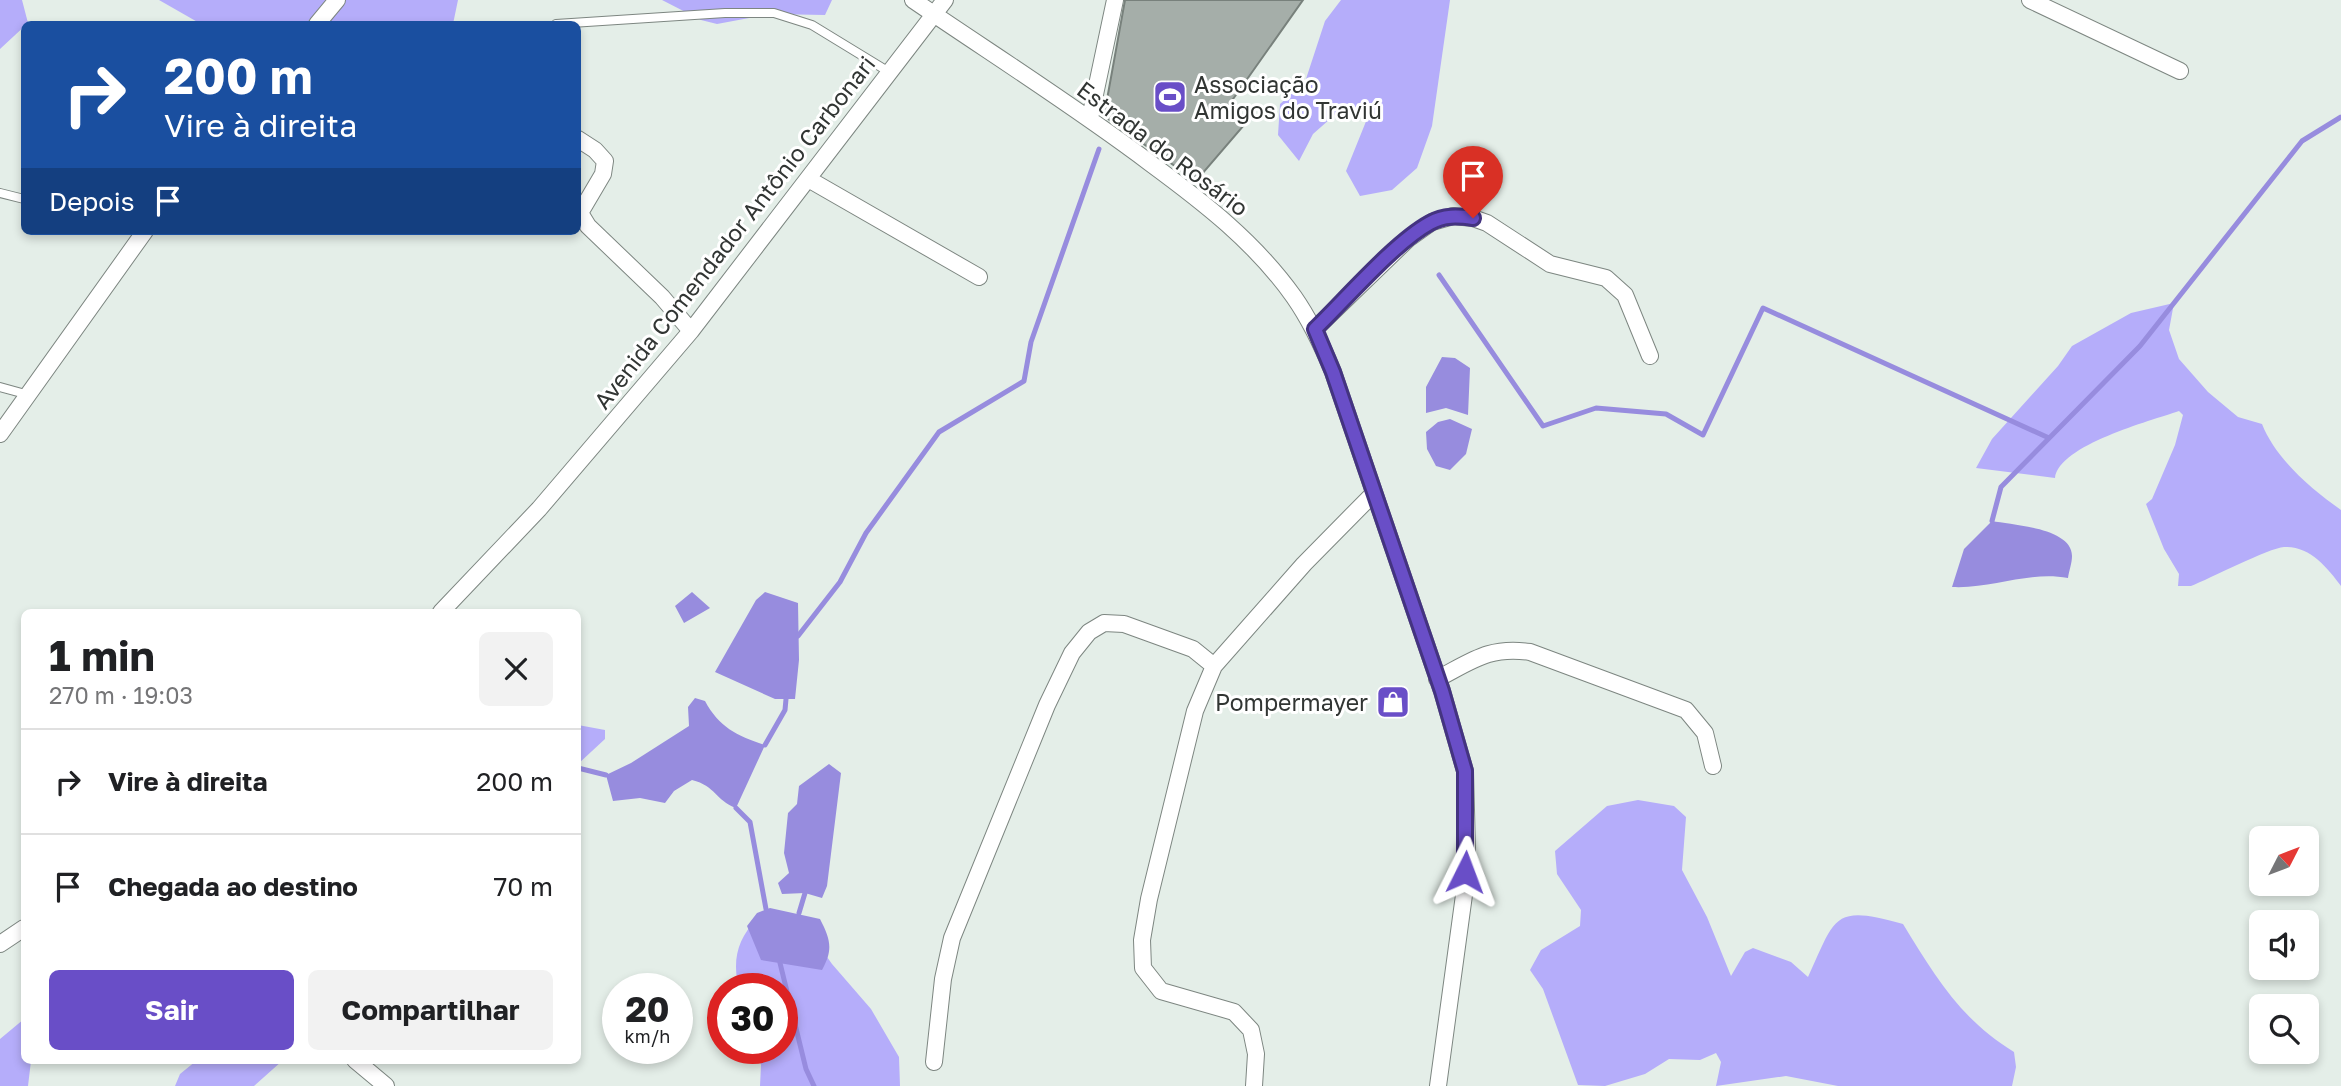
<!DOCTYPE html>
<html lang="pt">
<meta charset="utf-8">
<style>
body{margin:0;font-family:"Golos Text",sans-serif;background:#f2f2f2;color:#202124;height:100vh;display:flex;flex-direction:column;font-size:26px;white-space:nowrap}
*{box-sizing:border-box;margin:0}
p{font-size:23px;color:#757577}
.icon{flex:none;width:38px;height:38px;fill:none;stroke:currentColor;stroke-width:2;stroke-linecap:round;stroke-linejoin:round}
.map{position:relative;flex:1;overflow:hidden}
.side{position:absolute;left:21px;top:609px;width:560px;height:455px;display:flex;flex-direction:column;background:#fff;border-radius:10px;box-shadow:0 4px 10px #0003}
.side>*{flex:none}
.top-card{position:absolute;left:21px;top:21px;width:560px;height:214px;border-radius:10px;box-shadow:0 4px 10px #0003;background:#1a4fa0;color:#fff;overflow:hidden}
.needle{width:46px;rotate:48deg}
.buttons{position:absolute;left:2249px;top:826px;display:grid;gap:14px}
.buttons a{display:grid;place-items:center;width:70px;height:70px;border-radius:10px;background:#fff;box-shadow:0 4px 10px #0003;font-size:35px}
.speed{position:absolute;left:602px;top:973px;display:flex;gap:14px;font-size:35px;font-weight:700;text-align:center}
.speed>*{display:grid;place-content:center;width:91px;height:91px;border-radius:50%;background:#fff;box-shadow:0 4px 10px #0003;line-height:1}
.speed small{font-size:18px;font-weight:400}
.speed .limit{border:10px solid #d22;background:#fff;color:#111}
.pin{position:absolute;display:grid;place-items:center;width:60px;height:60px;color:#fff;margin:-72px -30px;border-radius:50% 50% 50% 0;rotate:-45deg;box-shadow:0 0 7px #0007}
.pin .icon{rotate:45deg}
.me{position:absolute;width:77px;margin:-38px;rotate:3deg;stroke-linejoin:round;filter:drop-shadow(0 0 5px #0008)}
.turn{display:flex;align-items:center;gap:24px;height:147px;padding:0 28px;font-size:32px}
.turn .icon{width:91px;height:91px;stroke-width:2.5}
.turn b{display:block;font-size:49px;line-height:60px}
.then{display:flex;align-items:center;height:66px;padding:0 28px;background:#0003;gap:14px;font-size:26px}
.round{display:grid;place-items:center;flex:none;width:74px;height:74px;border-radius:10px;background:#f2f2f2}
.summary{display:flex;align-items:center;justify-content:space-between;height:119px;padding:0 28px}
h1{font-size:42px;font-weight:700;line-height:52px}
.button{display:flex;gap:14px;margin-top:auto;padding:14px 28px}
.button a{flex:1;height:80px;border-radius:10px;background:#694ec7;color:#fff;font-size:28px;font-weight:700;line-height:80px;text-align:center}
.button a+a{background:#f2f2f2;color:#202124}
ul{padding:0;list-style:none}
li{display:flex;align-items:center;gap:21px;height:105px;padding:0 28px;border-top:2px solid #e0e0e0}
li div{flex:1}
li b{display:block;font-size:26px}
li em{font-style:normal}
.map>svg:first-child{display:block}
.green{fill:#b5adfa}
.water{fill:#978cde}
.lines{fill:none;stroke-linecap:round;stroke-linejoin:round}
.stream{stroke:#978cde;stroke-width:5}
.building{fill:#a5aea9;stroke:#78817c;stroke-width:2}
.service-casing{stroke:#7d8681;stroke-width:10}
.minor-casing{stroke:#7d8681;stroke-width:18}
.service{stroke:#fff;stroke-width:8}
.minor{stroke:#fff;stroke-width:16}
.route-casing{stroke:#443381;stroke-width:18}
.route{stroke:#694ec7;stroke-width:12}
.labels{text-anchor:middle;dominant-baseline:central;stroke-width:6;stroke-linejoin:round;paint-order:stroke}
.poi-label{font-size:23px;fill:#313533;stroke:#fff;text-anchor:start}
.street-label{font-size:23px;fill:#313533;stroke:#fff}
</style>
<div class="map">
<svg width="2341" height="1086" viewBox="0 0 2341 1086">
<rect width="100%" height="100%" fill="#e4eee8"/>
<path class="green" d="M0,0H22L28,23L0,49Z
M159,0H326L306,24H201Z
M337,0H458L453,24H330Z
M662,0H832L825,15L771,14L717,24L701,20Z
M1341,0H1450L1432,126L1417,168L1392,190L1360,196L1346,171L1369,114L1338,112L1313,134L1299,161L1278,135L1280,104L1305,82L1325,21Z
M2174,303L2169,330L2179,359L2208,392L2238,417L2262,424C2276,459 2310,488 2341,510V586C2328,568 2309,545 2284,547C2269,548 2209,579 2191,586H2178L2179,574L2164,549L2146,504L2152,499L2175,445L2183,415L2179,411C2150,421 2059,445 2055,478L1976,468L1992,439L2058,366L2072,346L2131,313Z
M578,725L605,730V739L578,764Z
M1638,800L1674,806L1686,817L1682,870L1707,917L1731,976L1745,952L1753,948L1791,962L1808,977C1836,917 1832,904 1903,924C1935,976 1960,1019 2014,1052L2016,1067L2012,1086H1838L1786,1076L1716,1086L1721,1062L1716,1053L1700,1060L1669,1059L1645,1074L1605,1086L1578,1085L1543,989L1530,970L1541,950L1580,926L1581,910L1557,874L1555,851L1607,806Z
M757,919L815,940L832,964L871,1009L899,1057L900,1086H760L761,1065L756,1048H782V989H739C732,961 737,939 757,919Z
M24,1019V1060L31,1061L28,1086H0V1039Z
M196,1061V1060L282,1061L254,1086H175L180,1074Z"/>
<path class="water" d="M1442,357L1455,358L1470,368L1468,415L1446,408L1426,413V387Z
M1450,419L1472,429L1466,454L1450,470L1436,466L1427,449L1426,432L1438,422Z
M1992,521C2013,525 2072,528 2072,556C2072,563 2069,571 2068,578C2027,571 1993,589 1952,587L1964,549Z
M692,592L710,608L684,623L675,606Z
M765,592L798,603L799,660L795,699H775L715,672L756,600Z
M695,698L705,701C719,727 737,736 765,745L736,808C715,800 716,786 692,780L674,791L665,803L640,798L613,801L606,775L631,763L689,726L688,707Z
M829,764L841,773L827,886L822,898L805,893L782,894L778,883L789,873L784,853L788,813L797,804L799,786Z
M770,908L820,919C831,940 833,950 822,970L761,960L747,926L757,913Z"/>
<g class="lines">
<path class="stream" d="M1439,275L1543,426L1596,408L1666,414L1703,435L1763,308L2049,438
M1992,521L2001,487L2140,346L2302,141L2341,117
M798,636L840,582L866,533L939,432L1024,381L1031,342L1099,149
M765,745L785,710L786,699
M578,768L606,775
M736,808L750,822L766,909
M799,913L805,893
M780,963L806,1069L814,1086"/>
</g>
<path class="building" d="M1125,0H1303L1226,109L1245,124L1196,181L1104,116Z"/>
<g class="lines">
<defs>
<path id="service" d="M556,24L725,13H774L812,25L889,72
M0,193L24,199
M0,387L29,395"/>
<path id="minor" d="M913,0C992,54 1073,105 1150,163C1203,202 1255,242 1294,297C1310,320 1322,345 1333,372L1442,691L1465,771L1467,849L1464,895L1438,1086
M2030,0L2180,71
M317,24L337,0
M1090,118L1115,0
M578,139L595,150L605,161L603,174L580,213L588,226L662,297L691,331
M810,180L979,277
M1315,329L1408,239L1432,222L1453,216L1473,218L1487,223L1550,264L1606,278L1625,295L1650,356
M0,434L145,231
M441,612L539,509L691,331L945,0
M1437,679C1472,661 1489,646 1530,652L1686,710L1705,733L1713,766
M0,944L24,928
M355,1060L386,1086
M934,1062L943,979L952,938L1047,705L1072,653L1089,632L1104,623L1124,624L1193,649L1214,666
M1254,1086L1256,1054L1251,1030L1234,1012L1161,991L1143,968L1142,940L1149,899L1195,711L1214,666L1304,564L1373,494"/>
</defs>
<use href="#service" class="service-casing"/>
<use href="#minor" class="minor-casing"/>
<use href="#service" class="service"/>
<use href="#minor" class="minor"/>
</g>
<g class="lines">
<defs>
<path id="route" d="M1465,872V771L1442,691L1333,372L1315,329C1345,300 1395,242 1430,223C1444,215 1458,216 1473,218"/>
</defs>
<use href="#route" class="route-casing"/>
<use href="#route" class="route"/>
</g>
<defs>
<symbol id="stadium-square" viewBox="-11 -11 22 22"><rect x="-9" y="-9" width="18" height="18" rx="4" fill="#694ec7" stroke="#fff"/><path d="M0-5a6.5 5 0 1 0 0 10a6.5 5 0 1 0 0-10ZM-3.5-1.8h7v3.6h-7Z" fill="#fff"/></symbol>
<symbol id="shop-square" viewBox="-11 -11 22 22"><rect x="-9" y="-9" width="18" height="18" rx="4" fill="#694ec7" stroke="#fff"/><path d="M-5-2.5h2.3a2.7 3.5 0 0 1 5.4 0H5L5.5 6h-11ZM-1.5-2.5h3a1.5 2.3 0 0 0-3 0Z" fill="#fff"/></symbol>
</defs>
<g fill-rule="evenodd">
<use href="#stadium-square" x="1151" y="78" width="38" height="38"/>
<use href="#shop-square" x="1374" y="683" width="38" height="38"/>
</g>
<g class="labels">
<g class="poi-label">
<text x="1194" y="84">Associação<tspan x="1194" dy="26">Amigos do Traviú</tspan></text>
<text x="1368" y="702" text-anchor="end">Pompermayer</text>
</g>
<g class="street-label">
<text transform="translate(1163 148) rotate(37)">Estrada do Rosário</text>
<text transform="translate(734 232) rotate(-52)">Avenida Comendador Antônio Carbonari</text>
</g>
</g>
</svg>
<div class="buttons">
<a><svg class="needle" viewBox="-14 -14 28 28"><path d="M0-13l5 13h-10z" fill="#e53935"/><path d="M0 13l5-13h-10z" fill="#757577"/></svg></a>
<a><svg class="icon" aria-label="sound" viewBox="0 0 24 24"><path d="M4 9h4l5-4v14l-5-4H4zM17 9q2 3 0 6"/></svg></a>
<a><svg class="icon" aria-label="search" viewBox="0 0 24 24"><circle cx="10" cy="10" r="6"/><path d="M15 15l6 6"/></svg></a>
</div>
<div class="speed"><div>20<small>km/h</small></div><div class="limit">30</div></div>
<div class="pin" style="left:1473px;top:218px;background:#d93025"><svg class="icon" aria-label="arrive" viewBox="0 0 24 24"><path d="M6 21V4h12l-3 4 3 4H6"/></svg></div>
<svg class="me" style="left:1465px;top:872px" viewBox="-20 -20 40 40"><path d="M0-17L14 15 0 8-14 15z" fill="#694ec7" stroke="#fff" stroke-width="4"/></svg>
<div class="top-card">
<div class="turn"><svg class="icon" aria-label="right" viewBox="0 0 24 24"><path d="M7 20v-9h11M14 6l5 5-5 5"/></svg><div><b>200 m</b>Vire à direita</div></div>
<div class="then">Depois<svg class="icon" aria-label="arrive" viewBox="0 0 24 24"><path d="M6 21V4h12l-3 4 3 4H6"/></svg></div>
</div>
<section class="side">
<div class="summary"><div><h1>1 min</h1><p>270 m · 19:03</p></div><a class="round"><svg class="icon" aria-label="close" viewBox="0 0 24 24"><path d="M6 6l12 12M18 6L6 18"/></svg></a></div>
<ul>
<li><svg class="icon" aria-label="right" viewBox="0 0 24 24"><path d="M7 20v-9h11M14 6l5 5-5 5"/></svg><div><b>Vire à direita</b></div><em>200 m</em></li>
<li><svg class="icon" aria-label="arrive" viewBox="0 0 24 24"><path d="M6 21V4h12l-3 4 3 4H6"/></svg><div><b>Chegada ao destino</b></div><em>70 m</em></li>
</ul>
<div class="button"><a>Sair</a><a>Compartilhar</a></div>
</section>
</div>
